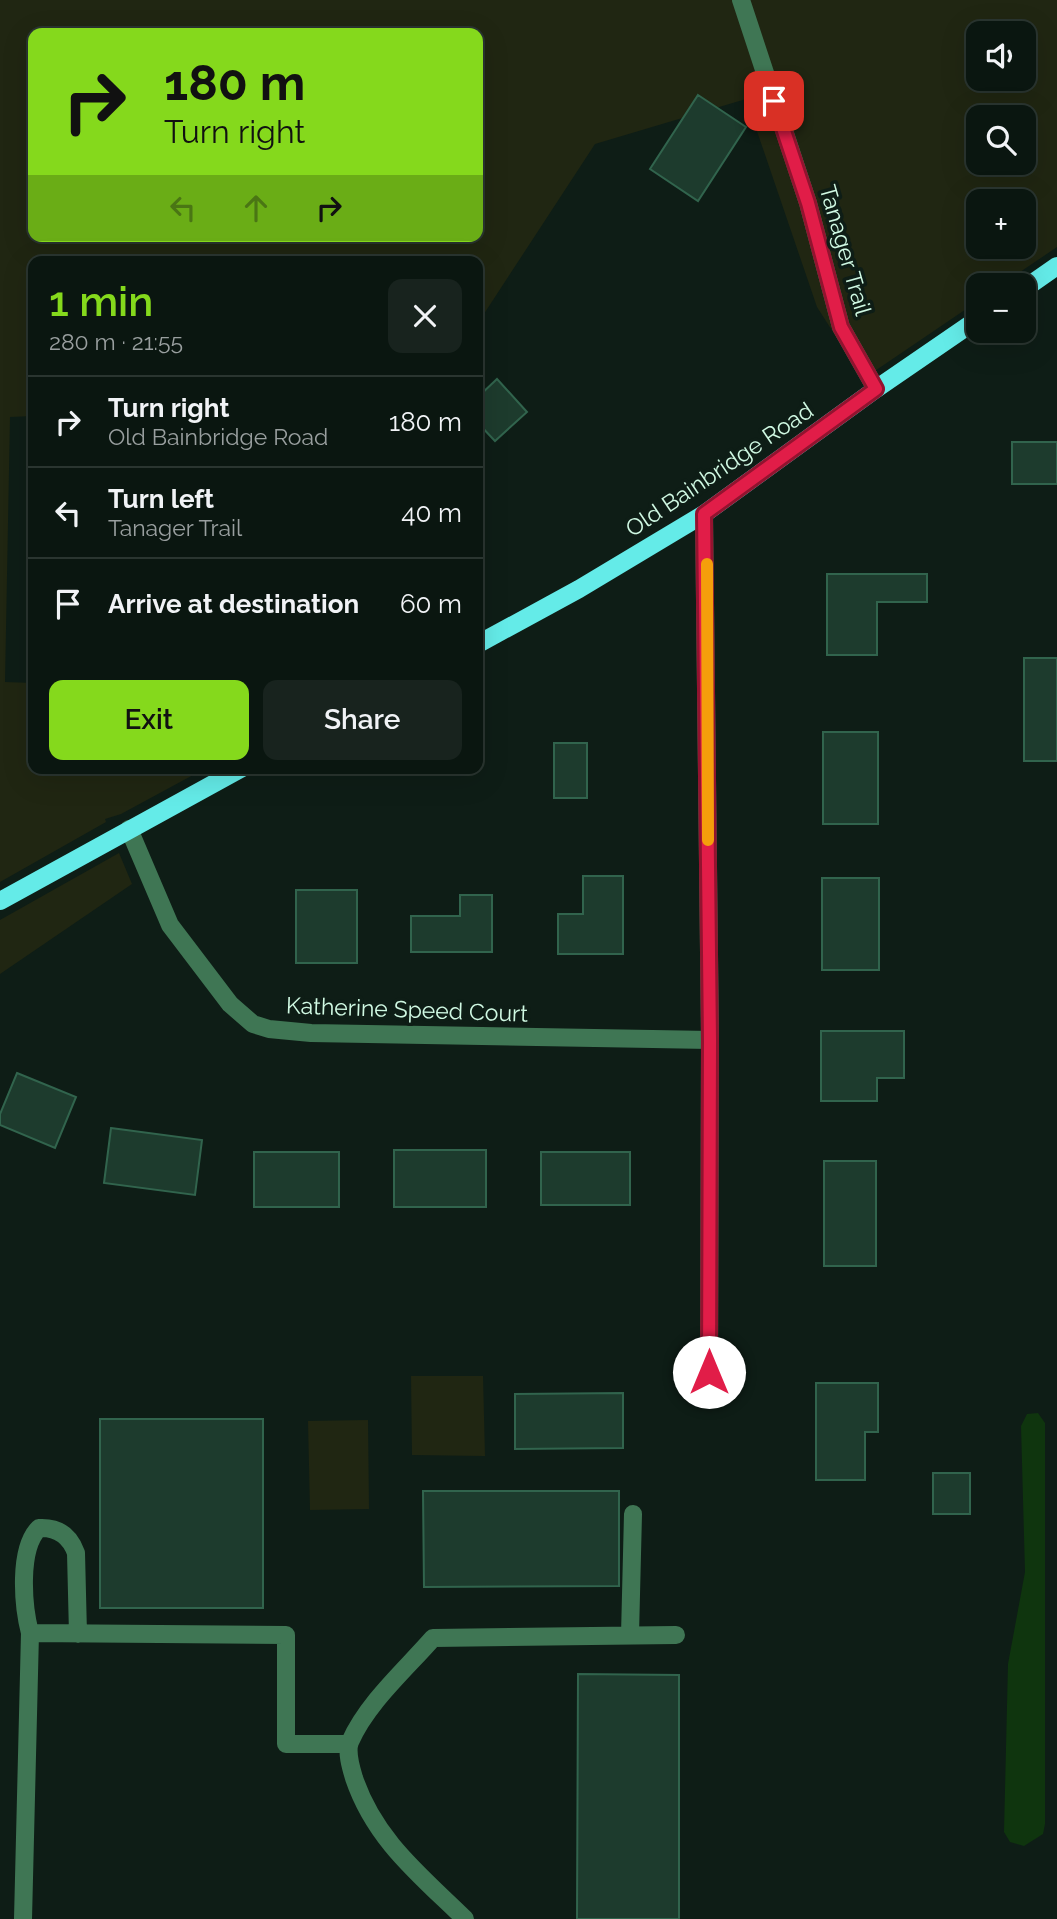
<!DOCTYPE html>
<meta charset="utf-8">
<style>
body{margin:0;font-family:Raleway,sans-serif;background:#18231e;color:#f1f3f6;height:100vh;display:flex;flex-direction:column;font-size:26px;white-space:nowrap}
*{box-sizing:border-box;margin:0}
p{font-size:23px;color:#999f9f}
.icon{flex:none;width:38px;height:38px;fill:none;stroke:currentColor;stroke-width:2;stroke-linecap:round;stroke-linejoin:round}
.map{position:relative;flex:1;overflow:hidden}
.drawer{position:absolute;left:28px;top:256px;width:455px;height:518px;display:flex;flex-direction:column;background:#0a1610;border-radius:14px;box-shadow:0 7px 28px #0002,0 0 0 2px #2a3530}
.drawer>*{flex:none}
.guide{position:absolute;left:28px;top:28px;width:455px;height:214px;border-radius:14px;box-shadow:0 7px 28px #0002,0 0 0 2px #2a3530;background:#85d91c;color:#111;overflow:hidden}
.buttons{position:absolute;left:966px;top:21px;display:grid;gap:14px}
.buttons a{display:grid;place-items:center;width:70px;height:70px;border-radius:14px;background:#0a1610;box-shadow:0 7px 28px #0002,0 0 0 2px #2a3530;font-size:35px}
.pin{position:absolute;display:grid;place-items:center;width:60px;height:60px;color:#fff;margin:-30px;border-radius:14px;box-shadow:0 4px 10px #0006}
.me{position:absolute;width:77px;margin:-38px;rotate:0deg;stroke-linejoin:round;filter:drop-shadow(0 0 5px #0008)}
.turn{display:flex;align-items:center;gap:24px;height:147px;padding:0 21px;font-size:32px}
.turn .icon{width:91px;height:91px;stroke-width:2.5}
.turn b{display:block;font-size:49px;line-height:60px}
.lanes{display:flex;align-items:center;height:66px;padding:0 21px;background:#0003;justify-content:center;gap:35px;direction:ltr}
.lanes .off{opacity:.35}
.round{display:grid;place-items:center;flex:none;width:74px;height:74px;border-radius:14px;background:#18231e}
.summary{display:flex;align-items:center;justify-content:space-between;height:119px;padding:0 21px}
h1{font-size:42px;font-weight:600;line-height:52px;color:#85d91c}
.button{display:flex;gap:14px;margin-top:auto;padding:14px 21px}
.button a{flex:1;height:80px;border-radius:14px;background:#85d91c;color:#111;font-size:28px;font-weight:600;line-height:80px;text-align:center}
.button a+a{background:#18231e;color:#f1f3f6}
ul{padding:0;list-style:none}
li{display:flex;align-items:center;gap:21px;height:91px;padding:0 21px;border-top:2px solid #2a3530}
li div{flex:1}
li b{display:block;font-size:26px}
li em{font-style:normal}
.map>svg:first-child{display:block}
.green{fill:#202612;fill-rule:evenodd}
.water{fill:#0f350e}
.building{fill:#1d3b2d;stroke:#31644d;stroke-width:2}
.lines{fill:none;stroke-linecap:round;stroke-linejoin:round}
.minor{stroke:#3f7654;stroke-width:18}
.major{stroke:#64ebe8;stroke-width:18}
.route-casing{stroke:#92132f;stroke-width:18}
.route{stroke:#e11d48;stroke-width:12}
.slow{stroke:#f59e0b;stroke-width:12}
.labels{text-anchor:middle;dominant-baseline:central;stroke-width:7;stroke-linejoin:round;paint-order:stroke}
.street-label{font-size:23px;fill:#d0f9e3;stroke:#0e1d16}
</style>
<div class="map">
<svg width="1057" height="1919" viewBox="0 0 1057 1919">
<rect width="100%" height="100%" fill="#0e1d16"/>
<path class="green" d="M0,0H1057V247L1001,285H978V301L863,379L817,307L746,99L595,144L478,323V261H33V416L10,417L5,682L33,683V768H206L121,814L105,819L106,822L0,882ZM33,33H478V236H33ZM978,33H1024V79H978ZM978,117H1024V163H978ZM978,201H1024V247H978Z
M119,853L132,884L0,974V920Z
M411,1376H483L485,1456L412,1455Z
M368,1420L369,1509L310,1510L308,1421Z"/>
<path class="water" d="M1038,1413L1045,1423V1824L1043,1834L1024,1846L1010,1842L1004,1832L1008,1664L1025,1572L1021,1426L1027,1414Z"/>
<path class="building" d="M698,95L746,127L698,201L650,169Z
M497,379L527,412L495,441L478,423V397Z
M1012,442H1057V484H1012Z
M827,574H927V602H877V655H827Z
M1024,658H1057V761H1024Z
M823,732H878V824H823Z
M554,743H587V798H554Z
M583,876H623V954H558V914H583Z
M822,878H879V970H822Z
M296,890H357V963H296Z
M460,895H492V952H411V916H460Z
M821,1031H904V1078H877V1101H821Z
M17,1073L76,1097L55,1148L0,1125V1114Z
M111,1128L202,1140L195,1195L104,1183Z
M394,1150H486V1207H394Z
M254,1152H339V1207H254Z
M541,1152H630V1205H541Z
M824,1161H876V1266H824Z
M816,1383H878V1432H865V1480H816Z
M623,1393V1448L515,1449V1394Z
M100,1419H263V1608H100Z
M933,1473H970V1514H933Z
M423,1491H619V1586L424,1587Z
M578,1674L679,1675V1919H577Z"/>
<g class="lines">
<path class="minor" d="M741,0L808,203L841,327L876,389
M704,514L710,1040L709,1372
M129,829L170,925L230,1004L253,1024L269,1029L311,1033L710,1040
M30,1633L286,1635V1744H349
M630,1635L633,1514
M23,1919L30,1633C23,1606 18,1549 39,1528C58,1527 70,1536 76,1553L78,1634
M465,1919C420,1875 375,1840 354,1778C351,1768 346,1752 350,1742C367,1703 406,1669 433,1638L676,1635"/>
<path class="major" d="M1024,289L1057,266
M478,644L579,589L704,514L876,389L978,319
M0,901L242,768"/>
</g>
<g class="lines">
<defs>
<path id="route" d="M709,1372L710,1040L704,514L876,389L841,327L808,203L774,101"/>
</defs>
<use href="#route" class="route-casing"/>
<use href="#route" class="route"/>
<path class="slow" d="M707,564L708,840"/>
</g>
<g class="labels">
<g class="street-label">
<text transform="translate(846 250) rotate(74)">Tanager Trail</text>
<text transform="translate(719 469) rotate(-34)">Old Bainbridge Road</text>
<text transform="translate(407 1009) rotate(2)">Katherine Speed Court</text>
</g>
</g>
</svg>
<div class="buttons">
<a><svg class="icon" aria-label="sound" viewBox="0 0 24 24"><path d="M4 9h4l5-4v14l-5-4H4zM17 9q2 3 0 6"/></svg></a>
<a><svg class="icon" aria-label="search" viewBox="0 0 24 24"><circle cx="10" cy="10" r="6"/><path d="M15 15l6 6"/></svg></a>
<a>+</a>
<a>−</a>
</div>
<div class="pin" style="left:774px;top:101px;background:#d93025"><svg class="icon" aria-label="arrive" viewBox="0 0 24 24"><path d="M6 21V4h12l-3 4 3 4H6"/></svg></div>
<svg class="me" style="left:709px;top:1372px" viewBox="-20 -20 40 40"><circle r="19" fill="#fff"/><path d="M0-13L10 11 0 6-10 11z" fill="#e11d48"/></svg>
<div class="guide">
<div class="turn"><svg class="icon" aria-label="right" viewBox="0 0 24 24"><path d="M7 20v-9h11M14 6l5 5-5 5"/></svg><div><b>180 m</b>Turn right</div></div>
<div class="lanes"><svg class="icon off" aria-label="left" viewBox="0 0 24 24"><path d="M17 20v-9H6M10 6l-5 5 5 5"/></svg><svg class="icon off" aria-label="ahead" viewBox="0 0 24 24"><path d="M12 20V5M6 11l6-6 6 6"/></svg><svg class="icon" aria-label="right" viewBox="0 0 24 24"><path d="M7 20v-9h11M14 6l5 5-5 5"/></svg></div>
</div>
<section class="drawer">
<div class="summary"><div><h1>1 min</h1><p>280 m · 21:55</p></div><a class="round"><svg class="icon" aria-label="close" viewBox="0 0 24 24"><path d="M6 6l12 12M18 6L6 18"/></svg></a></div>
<ul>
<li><svg class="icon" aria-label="right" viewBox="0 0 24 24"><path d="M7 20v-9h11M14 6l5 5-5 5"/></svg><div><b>Turn right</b><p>Old Bainbridge Road</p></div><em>180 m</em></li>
<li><svg class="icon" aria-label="left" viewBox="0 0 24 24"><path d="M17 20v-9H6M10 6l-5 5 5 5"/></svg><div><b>Turn left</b><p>Tanager Trail</p></div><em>40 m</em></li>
<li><svg class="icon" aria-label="arrive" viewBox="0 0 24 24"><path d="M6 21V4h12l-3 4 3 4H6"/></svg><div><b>Arrive at destination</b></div><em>60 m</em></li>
</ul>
<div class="button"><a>Exit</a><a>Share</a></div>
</section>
</div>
